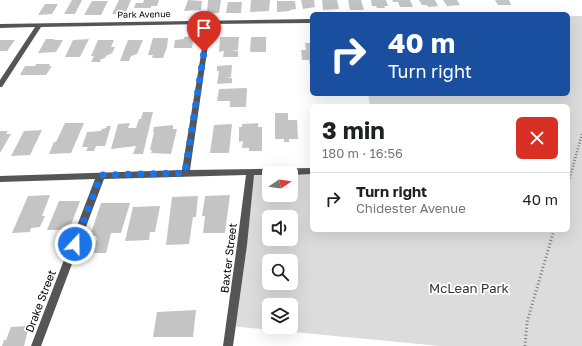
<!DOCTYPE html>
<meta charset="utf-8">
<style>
body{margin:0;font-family:"Golos Text",sans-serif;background:#f6f6f6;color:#202124;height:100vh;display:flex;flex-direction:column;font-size:15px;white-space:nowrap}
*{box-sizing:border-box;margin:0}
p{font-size:13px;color:#757577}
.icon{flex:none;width:22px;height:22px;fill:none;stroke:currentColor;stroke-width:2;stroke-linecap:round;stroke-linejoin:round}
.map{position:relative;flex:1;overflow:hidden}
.panel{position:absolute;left:310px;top:104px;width:260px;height:128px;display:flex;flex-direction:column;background:#fff;border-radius:6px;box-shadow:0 4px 16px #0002}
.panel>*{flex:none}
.hud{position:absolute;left:310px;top:12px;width:260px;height:84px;border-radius:6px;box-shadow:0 4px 16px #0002;background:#1a4fa0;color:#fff;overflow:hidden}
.needle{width:26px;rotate:77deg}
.buttons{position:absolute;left:262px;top:166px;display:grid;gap:8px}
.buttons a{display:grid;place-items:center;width:36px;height:36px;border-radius:6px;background:#fff;box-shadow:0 4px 16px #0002;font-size:20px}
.pin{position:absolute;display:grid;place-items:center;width:34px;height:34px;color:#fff;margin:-41px -17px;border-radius:50% 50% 50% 0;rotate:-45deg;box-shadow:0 0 4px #0007}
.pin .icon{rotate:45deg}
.me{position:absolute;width:44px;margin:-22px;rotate:21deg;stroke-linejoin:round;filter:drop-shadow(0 0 3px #0008)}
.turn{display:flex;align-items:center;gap:14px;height:84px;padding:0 12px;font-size:18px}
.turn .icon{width:52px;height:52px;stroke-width:2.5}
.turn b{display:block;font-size:28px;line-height:34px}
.round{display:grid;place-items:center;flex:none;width:42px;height:42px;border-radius:6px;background:#f6f6f6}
.summary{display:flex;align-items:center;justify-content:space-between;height:68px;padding:0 12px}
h1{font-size:24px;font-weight:700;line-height:30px}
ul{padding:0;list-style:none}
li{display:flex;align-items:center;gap:12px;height:52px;padding:0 12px;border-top:1px solid #e0e0e0}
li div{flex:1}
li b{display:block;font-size:15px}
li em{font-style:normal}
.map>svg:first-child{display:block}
.green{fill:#dcdcdc;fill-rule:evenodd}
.building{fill:#c4c4c4}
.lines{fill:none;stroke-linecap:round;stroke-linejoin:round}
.path-far1{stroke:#777;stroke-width:2.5;stroke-dasharray:1 2;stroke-linecap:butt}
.path{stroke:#777;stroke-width:3;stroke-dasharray:1 2.5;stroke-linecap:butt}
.minor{fill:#555;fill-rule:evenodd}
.route{stroke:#1a73e8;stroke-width:7;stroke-dasharray:0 12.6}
.labels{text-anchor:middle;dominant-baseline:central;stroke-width:3.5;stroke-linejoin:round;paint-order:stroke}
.far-street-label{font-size:9px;fill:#000;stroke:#fff}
.street-label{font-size:11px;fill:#000;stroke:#fff}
.near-park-label{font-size:13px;fill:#333;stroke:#fff}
</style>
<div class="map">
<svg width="582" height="346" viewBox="0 0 582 346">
<rect width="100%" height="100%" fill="#fff"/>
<path class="green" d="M568,16H582V346H440L230,326L250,172L312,171V230H568V106H370L368,94H568ZM269,173H291V195H269ZM269,217H291V239H269ZM269,261H291V283H269ZM269,305H291V327H269Z"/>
<path class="building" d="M72,0H82L75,14H64Z
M119,0H131L125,14H112Z
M144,0H159L157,6H151V8H134L136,3H143Z
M188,0L202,1L201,10L184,11Z
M208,0H221L219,13H207Z
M251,0H270L269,11L250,12Z
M301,0H314L315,7L303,9Z
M322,0H337L339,9L323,10Z
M348,0H361L364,10H350Z
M371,0H386L388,6H384L385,8H377L376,6H372Z
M392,0H410L413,7H400L398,2H393Z
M419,0H435L438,6L428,7L427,5H422Z
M443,0H457L460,5L447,6Z
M495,0H509L511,5H498Z
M92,1H108L101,15H84Z
M277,1H295L296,9L290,10V11L277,12Z
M228,2H242L241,13H226Z
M45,4H58L52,14L38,15Z
M194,36L192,48H174L175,40L184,39V37Z
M220,37H239L238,50L231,51H238V57H223L224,51L219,52Z
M251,37H266V52H250Z
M153,38H168L167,47L163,58H152L153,55H148Z
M46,39H54V40H63L56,52L38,53Z
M89,39L80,57H65L73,40Z
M0,40H15L7,51H0Z
M98,40H114L111,47H115L112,53L106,56L105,58L101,59L100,62H91L94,56H91Z
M128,40H143L137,54L131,56L129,61H120Z
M305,43H312V66H310L309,60H302L301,50H306Z
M36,64H50L49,66H52L46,75H20L25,66H35Z
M232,65L231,77L227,78H232V83L217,84L219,71H217V66Z
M247,88L246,107H230V101H217L219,89Z
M143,112H153L143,154H133L136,146L111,149L118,124L130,123L128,128H136L139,119H141Z
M275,113H288V120H297L298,139H289V142H284V139H275Z
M65,123H84L71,153L49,154L54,142H56Z
M258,123V127H262V151H249V148H242L243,141L239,142V127H242V124Z
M232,124L229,153H210L214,125Z
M173,125V129H177L171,154L151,153L152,150H150L154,132H153L154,127Z
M107,126H111L105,146H96L94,151H86L88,147H82L87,132L101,131L102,129L106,128Z
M42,130L30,155L11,156L24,131Z
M0,131H8L6,134H11L0,153Z
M50,195L42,216H45L40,227L31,228L30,232L12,233L28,196Z
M230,195L225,233H203L205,216H202L205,196Z
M198,196L196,217H193L189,244L166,245L172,197Z
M59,201H80L69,230H47Z
M101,203H130L121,233H111L106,253H93L97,238H96V236H90Z
M160,206L155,232H150L149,240L125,241L133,207Z
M196,310L193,337H153L157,312Z
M29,326L24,346H2L4,340H6L11,327Z"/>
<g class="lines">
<path class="path-far1" d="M568,184L582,134"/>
<path class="path" d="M525,346L527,322L554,230"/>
<path class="minor" d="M312,19V23L211,24L190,170L312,168V174L291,175V173H269V175H254L247,245L233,346H223L237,245L246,175L104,179L41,346H31L95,179L0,182V176L182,170L206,24L41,27L2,87H0V80L35,27L0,28V24Z"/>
</g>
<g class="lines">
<path class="route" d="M75,244L101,175L185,173L204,52"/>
</g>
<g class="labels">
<g class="far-street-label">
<text transform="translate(144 14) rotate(-1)">Park Avenue</text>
</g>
<g class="street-label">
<text transform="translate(228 258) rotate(-83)">Baxter Street</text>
<text transform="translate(40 301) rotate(-69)">Drake Street</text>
</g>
<g class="near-park-label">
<text x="469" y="288">McLean Park</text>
</g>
</g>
</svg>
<div class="buttons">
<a><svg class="needle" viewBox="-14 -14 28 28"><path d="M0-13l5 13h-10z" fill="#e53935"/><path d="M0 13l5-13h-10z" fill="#757577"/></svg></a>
<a><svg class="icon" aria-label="sound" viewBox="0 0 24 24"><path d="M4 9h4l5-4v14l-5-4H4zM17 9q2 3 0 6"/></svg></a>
<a><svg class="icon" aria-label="search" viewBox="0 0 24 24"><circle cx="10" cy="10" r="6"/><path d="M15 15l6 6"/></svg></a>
<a><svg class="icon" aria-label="layers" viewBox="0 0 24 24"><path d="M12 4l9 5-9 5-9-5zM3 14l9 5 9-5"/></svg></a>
</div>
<div class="pin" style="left:204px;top:52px;background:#d93025"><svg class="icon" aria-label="arrive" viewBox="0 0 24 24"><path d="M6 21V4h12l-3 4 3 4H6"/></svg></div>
<svg class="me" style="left:75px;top:244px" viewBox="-20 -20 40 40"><circle r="17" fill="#1a73e8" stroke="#fff" stroke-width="3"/><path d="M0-11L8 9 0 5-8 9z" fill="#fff"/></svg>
<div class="hud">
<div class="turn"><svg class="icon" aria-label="right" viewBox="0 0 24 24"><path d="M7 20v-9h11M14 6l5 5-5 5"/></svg><div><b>40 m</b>Turn right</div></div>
</div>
<section class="panel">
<div class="summary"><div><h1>3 min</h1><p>180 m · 16:56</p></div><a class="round" style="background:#d93025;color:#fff"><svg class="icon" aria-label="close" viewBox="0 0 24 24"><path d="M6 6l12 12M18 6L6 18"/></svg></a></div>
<ul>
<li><svg class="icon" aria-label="right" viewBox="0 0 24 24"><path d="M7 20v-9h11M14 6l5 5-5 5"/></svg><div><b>Turn right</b><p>Chidester Avenue</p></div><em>40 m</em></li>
</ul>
</section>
</div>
